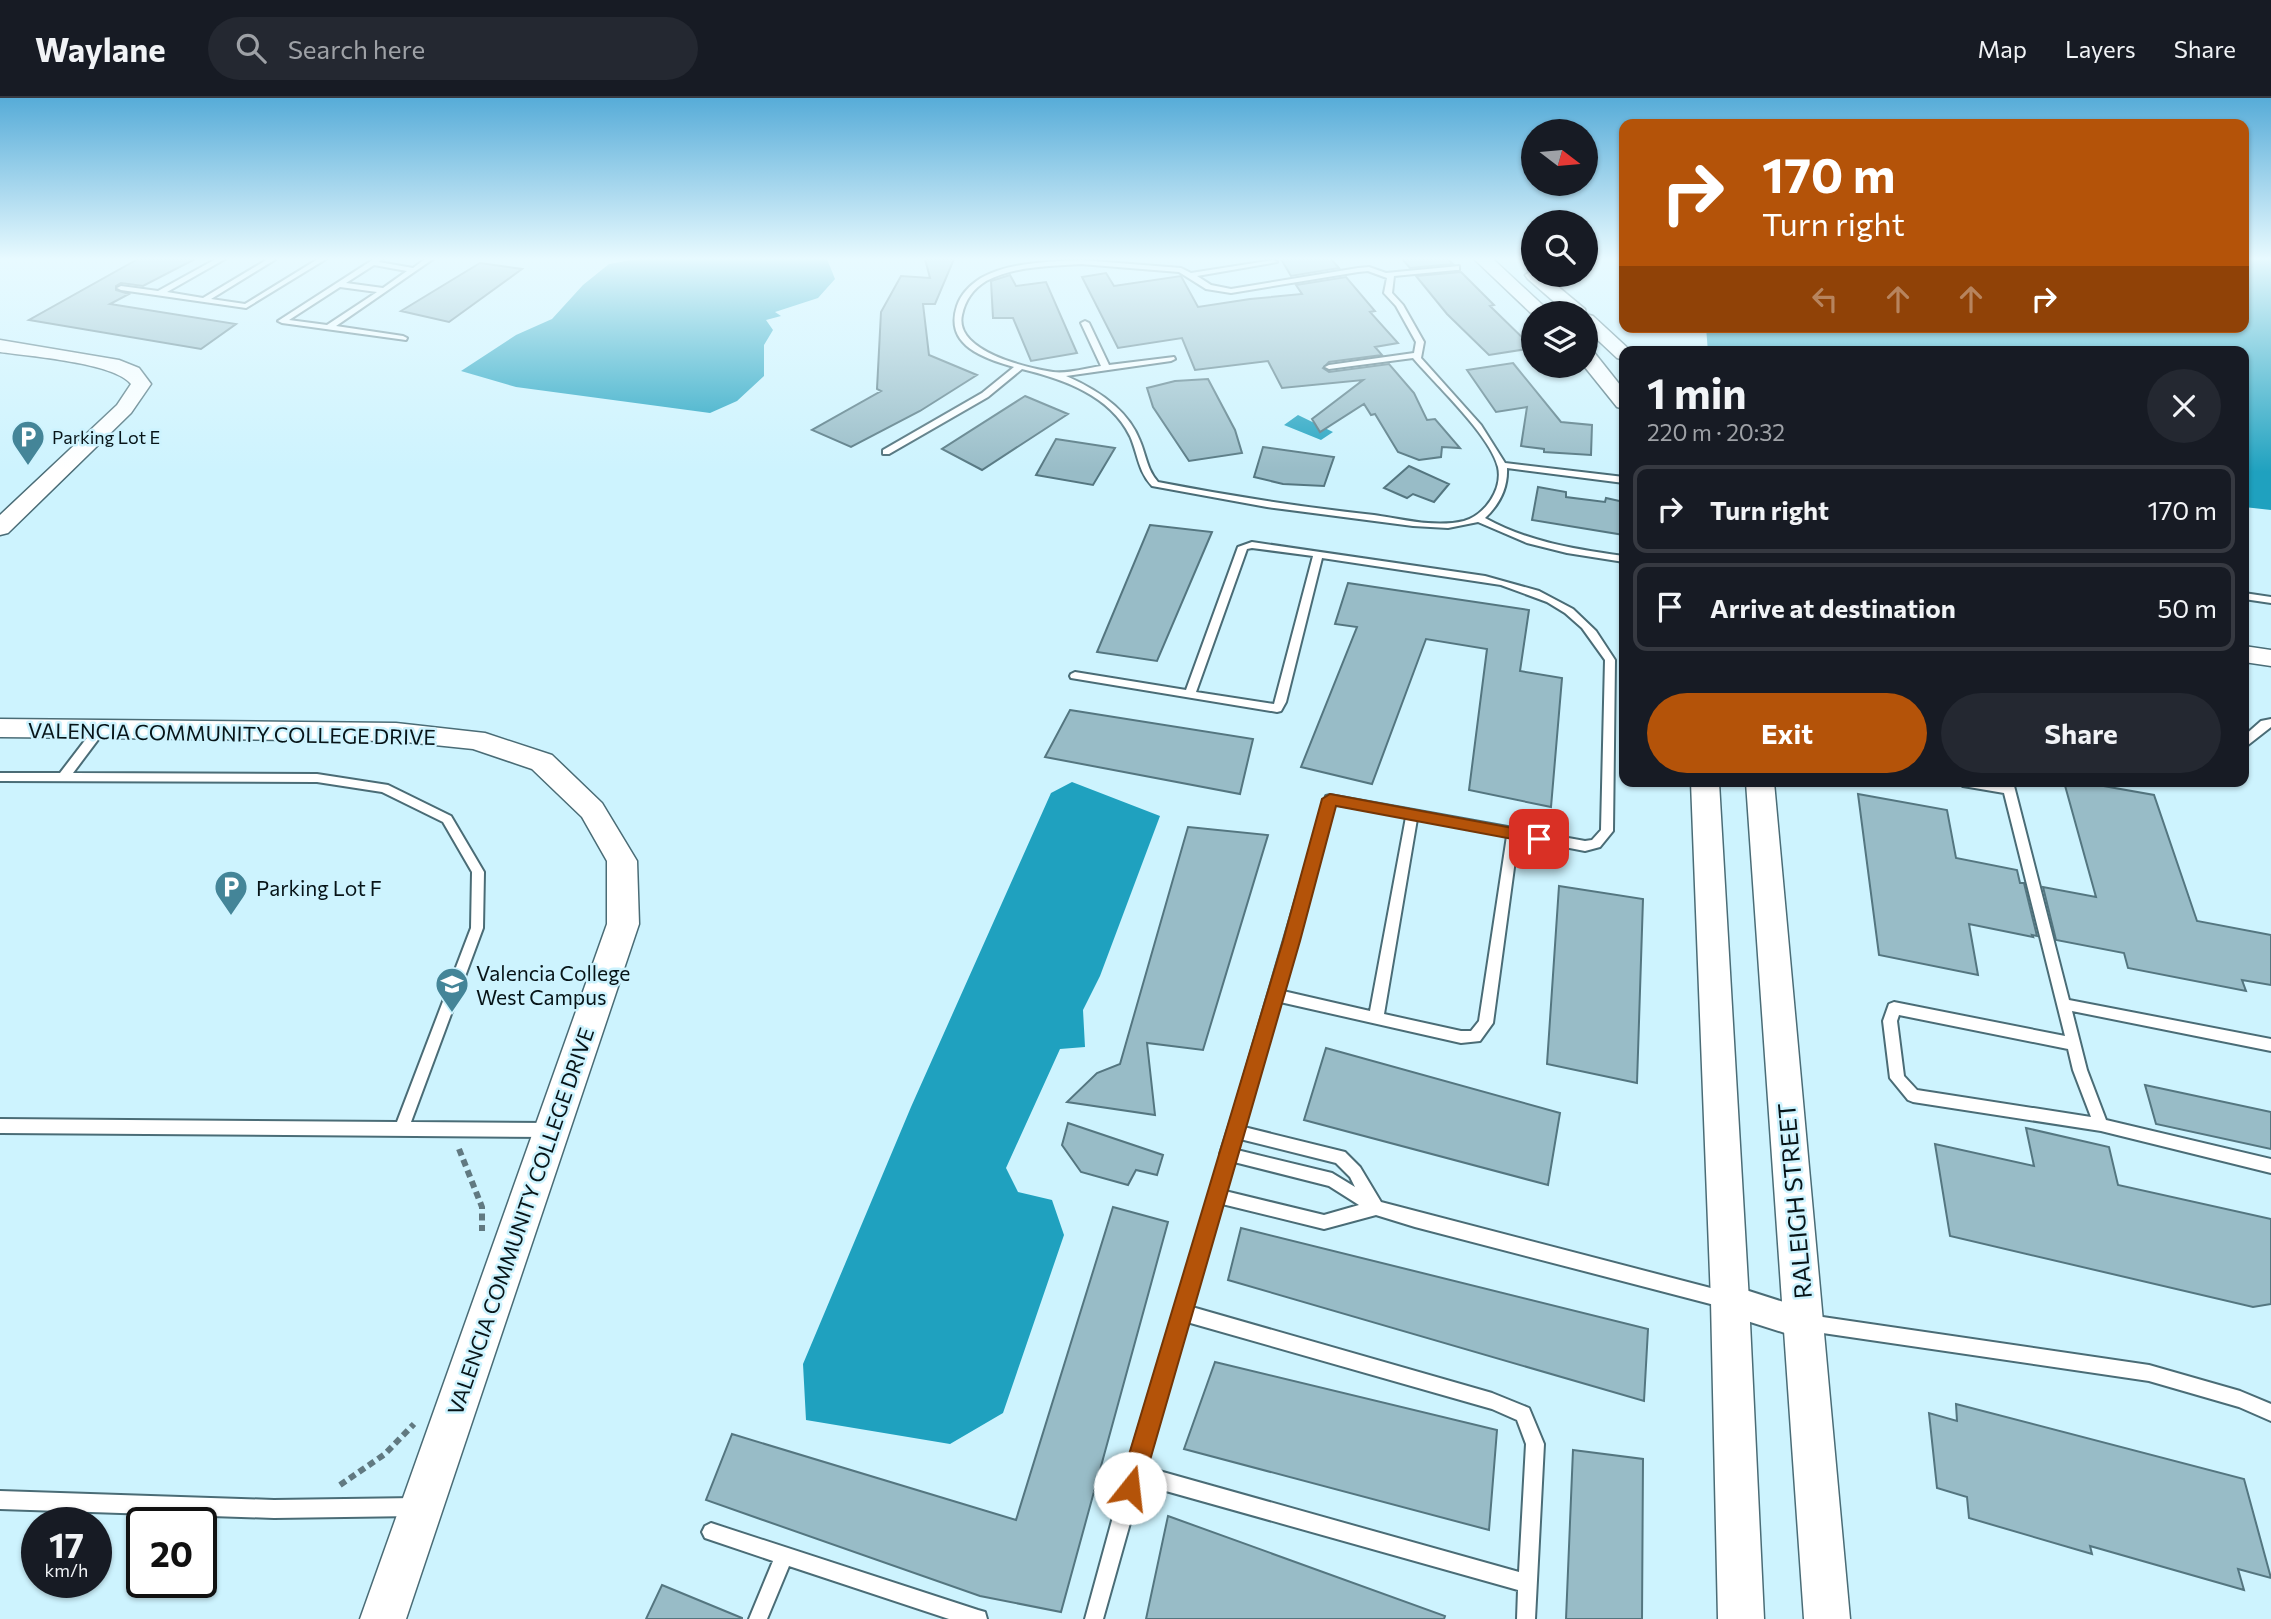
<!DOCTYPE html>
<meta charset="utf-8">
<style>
body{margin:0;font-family:Commissioner,sans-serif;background:#242831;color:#f1f3f6;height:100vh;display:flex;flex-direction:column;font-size:26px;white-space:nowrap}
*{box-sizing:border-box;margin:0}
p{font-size:23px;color:#9ea1a6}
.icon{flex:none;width:38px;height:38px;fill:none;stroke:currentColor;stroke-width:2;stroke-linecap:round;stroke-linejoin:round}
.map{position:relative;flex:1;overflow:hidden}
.sheet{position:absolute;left:1619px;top:248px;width:630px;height:441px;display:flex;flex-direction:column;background:#171b24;border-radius:14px;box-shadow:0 2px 5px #0004}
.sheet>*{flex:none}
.top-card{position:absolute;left:1619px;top:21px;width:630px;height:214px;border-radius:14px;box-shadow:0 2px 5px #0004;background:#b45309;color:#fff;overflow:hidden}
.needle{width:46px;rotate:106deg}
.buttons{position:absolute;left:1521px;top:21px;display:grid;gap:14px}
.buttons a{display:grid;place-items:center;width:77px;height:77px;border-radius:50%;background:#171b24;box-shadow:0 2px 5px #0004;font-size:35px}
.speed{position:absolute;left:21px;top:1409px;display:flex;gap:14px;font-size:35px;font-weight:700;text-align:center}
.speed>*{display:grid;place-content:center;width:91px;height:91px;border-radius:50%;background:#171b24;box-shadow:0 2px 5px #0004;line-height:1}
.speed small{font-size:18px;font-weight:400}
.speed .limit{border:4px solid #111;border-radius:10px;background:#fff;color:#111}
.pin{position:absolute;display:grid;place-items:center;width:60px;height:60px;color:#fff;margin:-30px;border-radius:14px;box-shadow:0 4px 10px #0006}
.me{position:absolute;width:77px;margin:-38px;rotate:16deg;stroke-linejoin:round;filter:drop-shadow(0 0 5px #0008)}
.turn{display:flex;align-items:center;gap:24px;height:147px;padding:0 28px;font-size:32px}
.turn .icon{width:91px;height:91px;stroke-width:2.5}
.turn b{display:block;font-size:49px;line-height:60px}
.lanes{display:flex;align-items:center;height:66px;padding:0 28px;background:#0003;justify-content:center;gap:35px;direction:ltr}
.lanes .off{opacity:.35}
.round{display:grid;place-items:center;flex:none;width:74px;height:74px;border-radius:37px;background:#242831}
.overview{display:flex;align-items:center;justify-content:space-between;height:119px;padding:0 28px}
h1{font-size:42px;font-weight:700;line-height:52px}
.action{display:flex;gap:14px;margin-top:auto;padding:14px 28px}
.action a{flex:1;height:80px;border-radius:42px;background:#b45309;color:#fff;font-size:28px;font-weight:700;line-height:80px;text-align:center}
.action a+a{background:#242831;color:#f1f3f6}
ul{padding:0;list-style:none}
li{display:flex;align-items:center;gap:21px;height:88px;margin:0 14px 10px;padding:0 14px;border:4px solid #363941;border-radius:14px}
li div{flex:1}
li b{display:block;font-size:26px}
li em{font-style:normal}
header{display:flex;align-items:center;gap:42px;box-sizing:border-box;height:98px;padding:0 35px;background:#171b24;border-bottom:2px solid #363941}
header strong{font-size:33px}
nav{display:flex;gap:38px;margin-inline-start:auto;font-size:24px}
.search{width:490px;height:63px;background:#242831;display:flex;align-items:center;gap:18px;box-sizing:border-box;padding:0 24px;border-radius:38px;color:#9ea1a6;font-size:26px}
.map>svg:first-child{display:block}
.water{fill:#1fa1bf}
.building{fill:#98bcc7;stroke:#547680;stroke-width:2}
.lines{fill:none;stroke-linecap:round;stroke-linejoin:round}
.service-casing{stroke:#4a6c76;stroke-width:4}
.minor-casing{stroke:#4a6c76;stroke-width:4}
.tertiary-casing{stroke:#4a6c76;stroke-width:3}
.path{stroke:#617981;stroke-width:6;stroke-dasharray:7 4.5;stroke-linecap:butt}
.service{fill:#fff;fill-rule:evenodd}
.minor{fill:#fff;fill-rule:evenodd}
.tertiary{fill:#fff;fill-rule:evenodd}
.route{fill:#b45309;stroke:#753606;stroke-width:2}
.labels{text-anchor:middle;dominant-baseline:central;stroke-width:5;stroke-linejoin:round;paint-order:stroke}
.far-poi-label{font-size:18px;fill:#071418;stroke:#cdf3fe;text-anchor:start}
.street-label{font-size:21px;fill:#071418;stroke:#cdf3fe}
.poi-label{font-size:21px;fill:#071418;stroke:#cdf3fe;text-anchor:start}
.near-street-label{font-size:24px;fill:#071418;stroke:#cdf3fe}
</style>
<header>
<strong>Waylane</strong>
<div class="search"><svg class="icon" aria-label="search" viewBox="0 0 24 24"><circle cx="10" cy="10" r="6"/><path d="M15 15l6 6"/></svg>Search here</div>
<nav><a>Map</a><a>Layers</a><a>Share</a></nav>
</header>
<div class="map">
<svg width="2271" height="1521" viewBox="0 0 2271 1521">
<rect width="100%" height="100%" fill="#cdf3fe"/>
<path class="water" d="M638,161H827L835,181L818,200L775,214L781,218L766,222L773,232L764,247V278L737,303L710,315L516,289L461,273L516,237L552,221L583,187L609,166Z
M2244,161H2271V412L2244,409V254H1708L1706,229H2244Z
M1298,317L1333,334L1321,342L1284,327Z
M1072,684L1160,718L1100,878L1083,912L1085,949L1060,951L1006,1070L1018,1094L1052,1102L1064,1137L1003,1315L950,1346L806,1322L803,1266L911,1009L1051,695Z"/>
<path class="building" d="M138,161H195L143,188L121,185L116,188V192L129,196L110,206L236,226L201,251L29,222Z
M925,161H954L935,206H923L929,257L977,277L920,313L851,349L812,332L881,293L877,291L881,214L901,178L930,180Z
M1281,161H1331L1339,170L1291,178Z
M1402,161H1448L1453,166L1410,170Z
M480,165L522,171L449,224L401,213Z
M1461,174L1494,207L1490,208L1533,250L1489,257L1447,216L1416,178Z
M1106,175L1114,188L1181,178L1198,209L1250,201L1302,196L1296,187L1346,179L1375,213L1370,214L1398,245L1375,249L1382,257L1329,264L1323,270L1329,274L1389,266L1414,295L1427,322L1435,321L1460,350L1442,349L1441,359L1419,362L1398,354L1375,316L1371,317L1364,306L1320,334L1312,321L1363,282L1282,290L1268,263L1195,272L1182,240L1118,250L1082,179Z
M1010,177L1016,188L1046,184L1077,255L1031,263L1013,220H993L991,183Z
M1513,265L1561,324L1592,327L1591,357L1544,354V351L1521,348L1527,309L1496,314L1467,272Z
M1208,281L1235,332L1242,355L1189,363L1153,309L1147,290L1175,283Z
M1025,298L1068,316L982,372L942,351Z
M1056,341L1115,350L1093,387L1036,377Z
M1263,349L1334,359L1324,388L1283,386L1254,379Z
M1409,368L1449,386L1434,404L1413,396L1407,400L1384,390Z
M1538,389L1566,394V399L1605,404L1606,400L1624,404V437L1532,422Z
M1150,427L1212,434L1157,563L1097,554Z
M1348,485L1529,512L1520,573L1562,580L1551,709L1469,692L1487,551L1426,541L1372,686L1301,669L1357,529L1335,526Z
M1070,612L1253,641L1240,696L1045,659Z
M2064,684H2081L2154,697L2197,823L2271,837V887L2242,882L2246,893L2128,870L2124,855L2056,842L2043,789L2096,799Z
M1858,696L1947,712L1956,760L2017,772L2020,785H2024L2037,838L2032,837L2033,839L1969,826L1978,877L1879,857Z
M1188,729L1268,737L1203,952L1147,945L1155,1017L1067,1004L1097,975L1120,966Z
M1559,788L1643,801L1637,985L1547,966Z
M1326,950L1560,1015L1548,1087L1304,1022Z
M2145,987L2271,1014V1051L2156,1026Z
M1068,1025L1163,1057L1157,1077L1136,1072L1128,1087L1081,1074L1062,1047Z
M2026,1030L2109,1049L2118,1087L2271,1121V1206L2253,1209L1950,1138L1935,1046L2034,1068Z
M1113,1109L1168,1124L1061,1514L980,1498L706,1402L732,1336L1016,1422Z
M1241,1130L1648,1231L1644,1303L1228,1182Z
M1215,1264L1497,1332L1489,1432L1184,1351Z
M1956,1306L2244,1381L2271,1480L2238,1471L2244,1492L2090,1448L2092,1456L1969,1420L1967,1399L1937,1390L1929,1315L1957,1323Z
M1573,1352L1643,1361L1642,1521H1566Z
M1168,1418L1445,1518L1444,1521H1146Z
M662,1487L742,1520V1521H646Z"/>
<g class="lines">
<defs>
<path id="service" d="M216,161H225L167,194L203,200L268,161H276L211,201L245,206L318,161H326L246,210L121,192L117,190L121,188L158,193Z
M374,161H382L379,164L413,170L425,161H433L336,228L403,238L407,240L406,242L282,225L278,223ZM374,167L407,173L383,190L346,185ZM340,189L377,194L327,227L289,222Z
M1081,162L1181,170L1191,175L1273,162L1277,164L1197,178L1211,187L1231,191L1358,170L1369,169L1386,175L1459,168V172H1456L1394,178L1392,195L1403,207L1424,244L1421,260L1481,327L1505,365L1624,379V385L1507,370C1508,390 1499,407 1485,420C1528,444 1575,451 1624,458V464L1567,455L1527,445L1478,424L1448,430L1413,428L1267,409L1152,388C1138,373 1138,356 1130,338C1110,297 1063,281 1022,271L988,299L889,356H883V352L982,295L1014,269C984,260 944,248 957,208C961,196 970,187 981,180C1010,164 1048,164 1081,162ZM1081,166L1179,174L1206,191L1231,195L1358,174L1368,173L1387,180L1384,195L1396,208L1416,244L1414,255L1329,267L1325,269L1329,271L1413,260C1435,286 1490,337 1498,369C1503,391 1485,417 1464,423C1435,430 1402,421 1374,417C1301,409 1230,398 1158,384C1147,372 1146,357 1140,343C1128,311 1096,291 1066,278L1171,263L1175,261L1174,259L1109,267L1089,225L1085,223L1081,225L1101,268C1087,270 1068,276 1053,274C1027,270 954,253 962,217C965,202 973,191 986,183C1014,168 1050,168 1081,166Z
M1252,444L1485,478L1539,493L1573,511L1596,533L1615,562L1613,733L1600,749L1585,753L1518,740L1493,925L1480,943L1461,945L1280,904L1244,1029L1345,1054L1360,1069L1381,1104L1726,1194L1732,1196L1734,1202L1732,1208L1726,1210L1415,1129L1376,1117L1324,1131L1222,1106L1192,1209L1492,1295L1529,1310L1544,1346L1535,1521H1517L1518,1492L1141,1386L1103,1521H1085L1125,1375L1221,1058L1220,1056L1235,1009L1326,698L1330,697L1585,743L1592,742L1601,732L1605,562L1582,530L1565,515L1547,504L1501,487L1322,460L1286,604L1281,613L1277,614L1071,580L1070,578L1071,576L1075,574L1186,592L1238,449ZM1252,450L1313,458L1274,606L1196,594L1247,451ZM1334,706L1406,719L1370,913L1283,893ZM1417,721L1507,738L1479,923L1471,933H1461L1384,916ZM1240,1041L1336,1065L1350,1079L1355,1089L1332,1075L1237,1052ZM1234,1064L1329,1088L1359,1107L1324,1117L1225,1093ZM1187,1224L1492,1311L1517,1322L1526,1346L1519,1474L1145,1369Z
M2244,495L2271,499V505L2244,501Z
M2271,621V629L2248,647L2244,648V638L2261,623Z
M100,627L106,631L73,675L317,676L388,687L451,718L484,774L483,830L411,1024L548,1025L553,1027L555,1032L553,1037L548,1039L0,1035V1021L397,1024L471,830L472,774L443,724L382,694L317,684L0,683V675H60L96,628Z
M1957,684H1988L2002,687L2001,684H2013L2069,902L2271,941V953L2072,913L2087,972L2106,1022L2271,1061V1075L2101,1033L1913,1004L1908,1002L1890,980L1883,923L1889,906L1894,904L2065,938L2004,695L1963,688ZM1899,917L2068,951L2073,972L2091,1019L1917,992L1904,978L1897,923Z
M1809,1217L2149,1267L2240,1293L2271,1306V1323L2239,1309L2149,1283L1809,1233L1803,1231L1801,1225L1803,1219Z
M0,1393L274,1402L416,1400L422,1403L425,1409L422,1415L416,1418L274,1420L0,1411Z
M711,1425L978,1512L985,1514L987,1521H949L789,1468L767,1521H749L773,1463L705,1440L702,1434L705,1428Z"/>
<path id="minor" d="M1730,1187L1815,1214L1820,1225L1815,1236L1804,1241L1719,1214L1714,1203L1719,1192Z"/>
<path id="tertiary" d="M1474,161H1493L1551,215L1533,217Z
M1533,172V177H1544L1585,211L1586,216L1593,218L1632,254H1624V262L1617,260L1586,231V215H1567L1528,181L1525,177Z
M0,242L119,262L139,270L151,286L131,315L8,435L0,437V417L117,307L131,286C115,265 29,258 0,254Z
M1586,251L1593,253L1624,292V311L1617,309L1584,268Z
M2244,548L2271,552V568L2244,564Z
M0,621L396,625L485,635L552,657L602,705L637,763L639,826L406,1521H360L607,826V763L582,719L532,671L473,651L396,643L0,639Z
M1691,684H1719L1749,1203L1764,1521H1718L1711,1203Z
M1746,684H1774L1850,1521H1804Z"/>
</defs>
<use href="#service" class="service-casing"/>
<use href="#minor" class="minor-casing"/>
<use href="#tertiary" class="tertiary-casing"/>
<path class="path" d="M459,1051L482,1109V1133
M340,1387L385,1356L414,1326"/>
<use href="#service" class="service"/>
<use href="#minor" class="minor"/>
<use href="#tertiary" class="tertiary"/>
</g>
<linearGradient id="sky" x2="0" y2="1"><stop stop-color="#57acd8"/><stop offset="0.43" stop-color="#e8faff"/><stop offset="1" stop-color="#e8faff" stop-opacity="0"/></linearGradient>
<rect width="2271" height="374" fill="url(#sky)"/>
<path class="route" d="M1330,696L1539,735L1547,741L1539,746L1336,708L1300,843L1142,1390L1138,1398L1130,1401L1122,1398L1119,1390L1283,843L1322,701Z"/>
<defs>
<symbol id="parking-pin" viewBox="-11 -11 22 30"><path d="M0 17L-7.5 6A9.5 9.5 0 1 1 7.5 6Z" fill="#448598" stroke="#cdf3fe"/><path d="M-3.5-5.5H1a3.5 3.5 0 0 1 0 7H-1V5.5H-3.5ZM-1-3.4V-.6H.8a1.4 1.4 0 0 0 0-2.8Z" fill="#fff"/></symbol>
<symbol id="university-pin" viewBox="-11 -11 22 30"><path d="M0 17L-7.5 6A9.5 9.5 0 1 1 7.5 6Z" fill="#448598" stroke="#cdf3fe"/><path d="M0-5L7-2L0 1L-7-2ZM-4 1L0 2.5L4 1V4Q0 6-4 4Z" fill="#fff"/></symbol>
</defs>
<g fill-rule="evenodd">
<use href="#parking-pin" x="9" y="320" width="38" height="52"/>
<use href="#parking-pin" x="212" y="770" width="38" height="52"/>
<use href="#university-pin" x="433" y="867" width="38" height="52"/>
</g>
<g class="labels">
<g class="far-poi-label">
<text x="52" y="339">Parking Lot E</text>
</g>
<g class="street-label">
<text transform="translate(232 635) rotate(1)">VALENCIA COMMUNITY COLLEGE DRIVE</text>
<text transform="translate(520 1123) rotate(-71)">VALENCIA COMMUNITY COLLEGE DRIVE</text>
</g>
<g class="poi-label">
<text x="256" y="789">Parking Lot F</text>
<text x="476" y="874">Valencia College<tspan x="476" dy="24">West Campus</tspan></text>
</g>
<g class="near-street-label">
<text transform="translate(1794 1103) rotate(-95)">RALEIGH STREET</text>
</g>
</g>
</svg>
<div class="buttons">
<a><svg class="needle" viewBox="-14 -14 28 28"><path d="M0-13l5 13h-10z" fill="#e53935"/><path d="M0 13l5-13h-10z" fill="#9ea1a6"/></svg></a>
<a><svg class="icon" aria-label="search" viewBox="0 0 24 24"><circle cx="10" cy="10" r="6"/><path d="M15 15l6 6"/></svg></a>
<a><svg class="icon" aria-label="layers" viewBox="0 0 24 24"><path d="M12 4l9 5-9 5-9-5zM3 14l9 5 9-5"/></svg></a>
</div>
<div class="speed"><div>17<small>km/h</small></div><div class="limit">20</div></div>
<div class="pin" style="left:1539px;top:741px;background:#d93025"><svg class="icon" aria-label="arrive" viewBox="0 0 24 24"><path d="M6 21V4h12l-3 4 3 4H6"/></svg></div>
<svg class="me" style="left:1130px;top:1390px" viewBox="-20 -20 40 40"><circle r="19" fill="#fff"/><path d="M0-13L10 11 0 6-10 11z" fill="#b45309"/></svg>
<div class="top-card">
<div class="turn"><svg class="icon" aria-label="right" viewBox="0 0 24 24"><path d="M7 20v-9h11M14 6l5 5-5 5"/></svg><div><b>170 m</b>Turn right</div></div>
<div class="lanes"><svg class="icon off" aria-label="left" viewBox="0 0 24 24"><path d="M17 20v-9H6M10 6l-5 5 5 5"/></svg><svg class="icon off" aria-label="ahead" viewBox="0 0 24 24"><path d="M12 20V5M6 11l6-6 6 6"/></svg><svg class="icon off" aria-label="ahead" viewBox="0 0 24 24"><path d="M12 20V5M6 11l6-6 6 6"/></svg><svg class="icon" aria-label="right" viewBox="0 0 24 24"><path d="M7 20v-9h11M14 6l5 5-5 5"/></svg></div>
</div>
<section class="sheet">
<div class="overview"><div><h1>1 min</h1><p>220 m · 20:32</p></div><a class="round"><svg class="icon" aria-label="close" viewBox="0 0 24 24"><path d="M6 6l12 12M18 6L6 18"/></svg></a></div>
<ul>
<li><svg class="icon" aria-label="right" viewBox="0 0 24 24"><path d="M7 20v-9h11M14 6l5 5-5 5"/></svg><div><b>Turn right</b></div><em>170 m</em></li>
<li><svg class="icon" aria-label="arrive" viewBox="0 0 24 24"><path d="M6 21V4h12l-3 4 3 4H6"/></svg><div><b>Arrive at destination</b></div><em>50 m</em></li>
</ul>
<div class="action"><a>Exit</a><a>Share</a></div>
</section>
</div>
